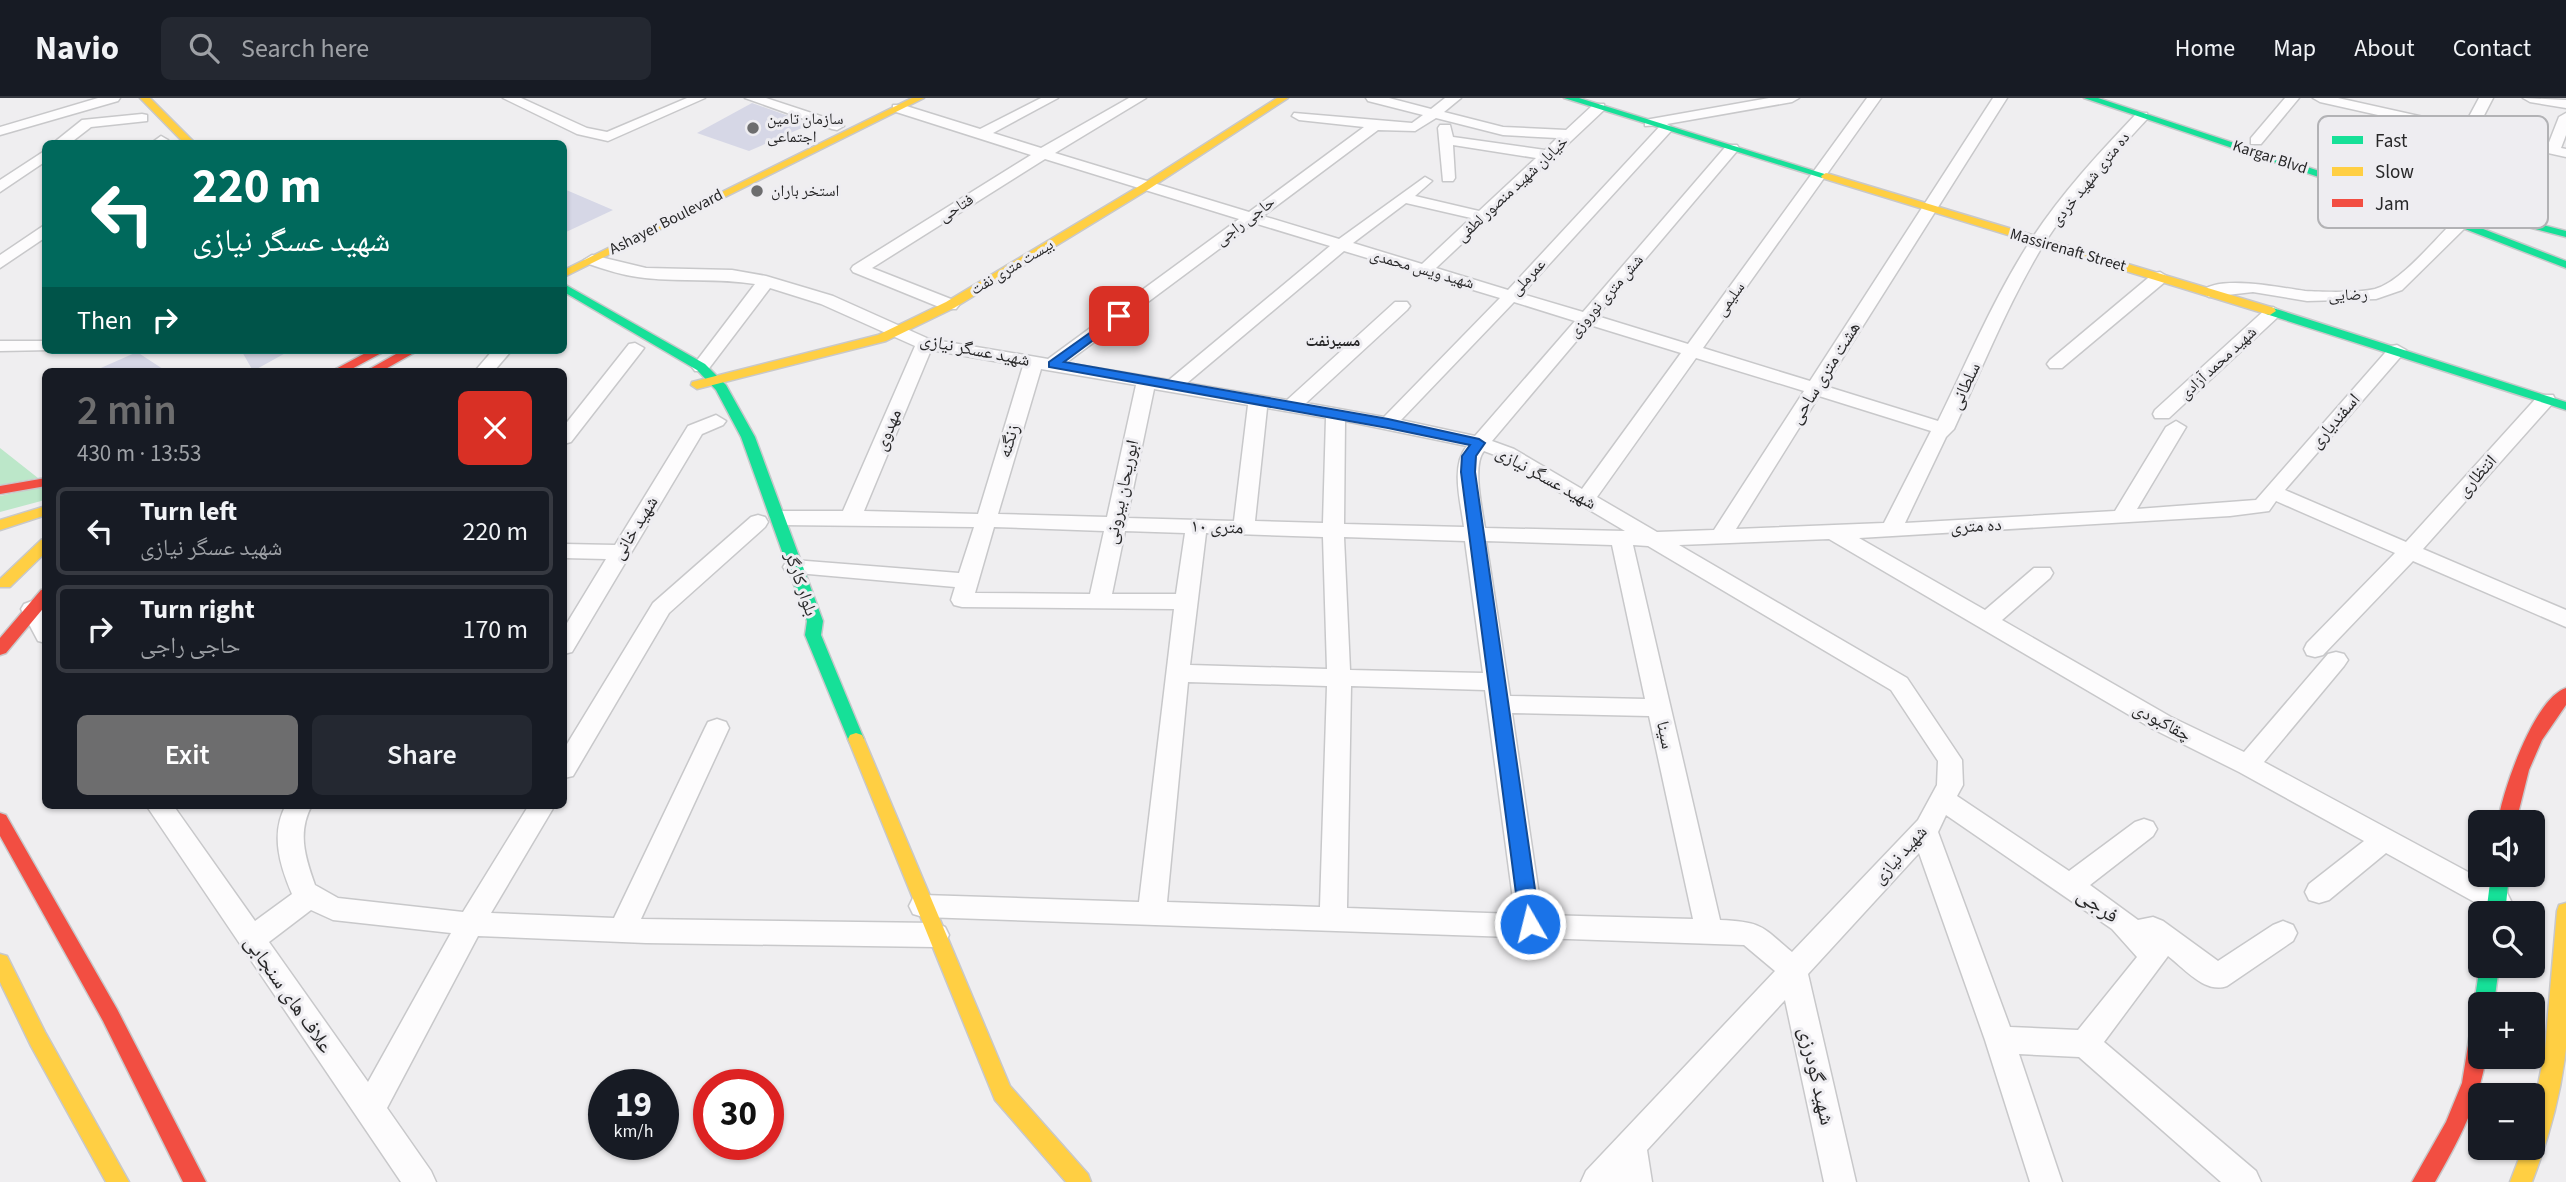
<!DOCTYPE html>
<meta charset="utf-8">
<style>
body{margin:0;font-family:"Source Sans 3","Noto Naskh Arabic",sans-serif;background:#242831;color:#f1f3f6;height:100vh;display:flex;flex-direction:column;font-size:26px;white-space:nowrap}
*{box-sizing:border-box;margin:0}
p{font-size:23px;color:#9ea1a6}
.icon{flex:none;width:38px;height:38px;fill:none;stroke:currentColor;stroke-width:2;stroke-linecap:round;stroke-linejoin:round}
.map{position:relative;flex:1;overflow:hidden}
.panel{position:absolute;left:42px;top:270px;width:525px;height:441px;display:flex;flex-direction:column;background:#171b24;border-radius:10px;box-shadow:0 2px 5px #0004}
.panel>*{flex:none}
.banner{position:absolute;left:42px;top:42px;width:525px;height:214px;border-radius:10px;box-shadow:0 2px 5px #0004;background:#00695c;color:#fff;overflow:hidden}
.buttons{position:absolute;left:2468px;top:712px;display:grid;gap:14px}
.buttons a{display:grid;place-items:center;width:77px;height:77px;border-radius:10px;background:#171b24;box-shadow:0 2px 5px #0004;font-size:35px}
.speed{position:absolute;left:588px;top:971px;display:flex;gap:14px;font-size:35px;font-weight:700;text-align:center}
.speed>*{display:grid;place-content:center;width:91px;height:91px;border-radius:50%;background:#171b24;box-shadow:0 2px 5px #0004;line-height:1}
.speed small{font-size:18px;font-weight:400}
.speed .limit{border:10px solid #d22;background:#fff;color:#111}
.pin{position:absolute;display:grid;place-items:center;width:60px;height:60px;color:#fff;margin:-30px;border-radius:14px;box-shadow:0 4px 10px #0006}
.me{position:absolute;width:77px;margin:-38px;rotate:352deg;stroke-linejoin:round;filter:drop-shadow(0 0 5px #0008)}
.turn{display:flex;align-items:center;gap:24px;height:147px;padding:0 35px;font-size:32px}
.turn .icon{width:91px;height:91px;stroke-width:2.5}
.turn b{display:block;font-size:49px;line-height:60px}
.then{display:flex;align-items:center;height:66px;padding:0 35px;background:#0003;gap:14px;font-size:26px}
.round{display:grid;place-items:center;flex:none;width:74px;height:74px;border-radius:10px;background:#242831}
.head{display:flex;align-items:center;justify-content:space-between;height:119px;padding:0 35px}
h1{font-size:42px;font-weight:600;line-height:52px;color:#6d6d6e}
.action{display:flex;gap:14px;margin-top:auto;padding:14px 35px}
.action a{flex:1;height:80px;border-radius:10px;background:#6d6d6e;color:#fff;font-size:28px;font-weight:600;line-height:80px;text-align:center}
.action a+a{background:#242831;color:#f1f3f6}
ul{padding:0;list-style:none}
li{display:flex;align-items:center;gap:21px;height:88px;margin:0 14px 10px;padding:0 21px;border:4px solid #363941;border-radius:10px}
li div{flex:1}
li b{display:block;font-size:26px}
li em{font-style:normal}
header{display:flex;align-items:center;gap:42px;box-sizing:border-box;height:98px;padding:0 35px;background:#171b24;border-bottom:2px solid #363941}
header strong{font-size:33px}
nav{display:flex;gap:38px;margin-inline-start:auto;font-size:24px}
.search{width:490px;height:63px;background:#242831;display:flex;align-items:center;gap:18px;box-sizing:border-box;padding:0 24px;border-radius:10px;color:#9ea1a6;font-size:26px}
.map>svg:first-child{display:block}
.green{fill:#bce7c9}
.building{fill:#d6d7e6}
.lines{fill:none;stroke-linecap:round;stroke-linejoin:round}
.street-casing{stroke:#c8c8ca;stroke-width:3}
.fast-casing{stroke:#c8c8ca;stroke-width:3}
.slow-casing{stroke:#c8c8ca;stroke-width:3}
.jam-casing{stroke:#c8c8ca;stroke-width:3}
.street{fill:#fdfcfd;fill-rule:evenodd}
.fast{fill:#16e098;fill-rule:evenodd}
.slow{fill:#ffcf43;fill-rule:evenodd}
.jam{fill:#f24e42;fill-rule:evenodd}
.route{fill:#1a73e8;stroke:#114b97;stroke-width:2}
.poi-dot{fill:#6d6d6e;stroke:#eeedf1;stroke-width:2.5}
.labels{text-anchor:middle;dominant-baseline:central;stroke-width:6;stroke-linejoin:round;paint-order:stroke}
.far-poi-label{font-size:16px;fill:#272728;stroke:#eeedf1;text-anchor:start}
.far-street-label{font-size:16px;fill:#272728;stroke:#eeedf1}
.far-neighbourhood-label{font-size:16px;font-weight:bold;fill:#272728;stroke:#eeedf1}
.street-label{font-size:18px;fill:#272728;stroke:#eeedf1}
.near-street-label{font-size:21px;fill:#272728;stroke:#eeedf1}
.key{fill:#eeedf1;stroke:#b2b2b5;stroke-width:2}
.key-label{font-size:19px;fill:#272728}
</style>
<header>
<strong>Navio</strong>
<div class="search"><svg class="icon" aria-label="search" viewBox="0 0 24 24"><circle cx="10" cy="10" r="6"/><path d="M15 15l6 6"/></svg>Search here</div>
<nav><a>Home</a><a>Map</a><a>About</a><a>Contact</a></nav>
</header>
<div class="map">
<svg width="2566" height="1084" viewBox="0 0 2566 1084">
<rect width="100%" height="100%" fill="#efeef0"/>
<path class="green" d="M0,350L38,380L0,387Z
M45,388V402L0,414V398Z"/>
<path class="building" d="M752,5L811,26L749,53L697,35Z
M564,91L613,112L564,135Z
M241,252H291L253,273Z
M137,254L166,273H94Z"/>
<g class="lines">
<defs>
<path id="street" d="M98,0H120L118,3L0,37V29Z
M503,0H521L587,30L607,34L687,0H705L608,43L577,36Z
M745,0H766L842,25L844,28L837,32L832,31Z
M1041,0H1058L993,35L1041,50L1129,0H1146L1055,55L1249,114L1364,29L1299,22L1292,18L1294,15L1412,25L1423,17L1368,3L1366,0H1389L1431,11L1445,0H1461L1444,14L1503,29L1566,32L1594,6H1604V12L1436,170L1508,192L1661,27L1645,28V22L1769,0H1799L1792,4L1667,26L1673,30L1671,33L1522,196L1583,214L1727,47H1737L1739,50L1737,53L1597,218L1688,246L1867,0H1881L1703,250L1810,283L1993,0H2007L1825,288L1938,323C1968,262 1994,199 2031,142C2061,96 2099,55 2137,15H2147V21C2111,60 2074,99 2045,144C2009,203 1983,268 1954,331L1946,339L1905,425L2115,413L2166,329L2176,323L2186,329L2137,411L2256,402L2391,248L2397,247L2406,252L2403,256L2285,392L2406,444L2539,297H2553L2555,301L2553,305L2423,451L2566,512V529L2413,463L2323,557L2315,559L2307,557L2304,551L2307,545L2395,455L2276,403L2269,413L2230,418L1859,440L1985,512L2034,470H2050L2053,475L2050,480L2002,522L2171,619L2244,654L2328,556L2336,554L2344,556L2348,562L2344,568L2264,664L2507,795L2511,803L2507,811L2497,814L2487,811L2386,755L2329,802L2319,805L2309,802L2305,794L2309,786L2364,743L2239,674L2153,631L1829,441L1679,447L1907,580L1962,662L1963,687L1957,698L2069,773L2135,724L2144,721L2153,724L2157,731L2153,738L2090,787L2138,822L2153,819L2163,823L2218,863L2273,827L2283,823L2293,827L2297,835L2293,843L2227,888C2205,896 2185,871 2168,858L2104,944L2256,1073L2261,1084H2221L2079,959L2019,956L2062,1084H2030L1985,942L1919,755L1808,876L1856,1084H1824L1785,902L1647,1052L1652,1084H1581L1586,1073L1775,873L1744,847L923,819L913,816L909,808L913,800L923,797L1139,804L1174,511L962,509L954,507L951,502L955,489L786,474L783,469L786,464L794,462L959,475L974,429L780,427L773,425L770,420L773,415L780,413H843L915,248L821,206L770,190L707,273H695L692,269L695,265L755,186C718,180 682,184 645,180C625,178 606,172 586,165L584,162L592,157L646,170L732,172L766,178L833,198L929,241L1048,261L1239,121L1045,61L872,170L956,203L959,207L956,211H944L853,174L851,171L853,168L1031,57L893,13V7H903L980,31ZM1436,20L1503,37L1557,40L1545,52L1453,39L1450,27H1440L1438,30L1443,83H1453L1455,80L1453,47L1536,60L1479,113L1415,98L1432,83L1425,79L1339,141L1263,118L1378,32L1415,33ZM1406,105L1471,120L1422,166L1353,145ZM1254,125L1330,148L1169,282L1066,265ZM1344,153L1500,200L1384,319L1306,305L1407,212L1410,208L1407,204H1395L1287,302L1187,285ZM1514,204L1575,223L1475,338L1401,322ZM1590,227L1681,255L1582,391L1514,351L1492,343ZM931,252L1023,268L978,416L864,413ZM1696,260L1804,293L1714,432L1657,434L1597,399ZM1041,271L1136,287L1107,419L998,416ZM1154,291L1248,307L1234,423L1127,420ZM1819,298L1931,333L1884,425L1736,431ZM1267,310L1326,320L1323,425L1255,423ZM1345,323L1467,348C1450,368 1461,405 1464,429L1344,426ZM1484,353L1500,359L1625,433L1485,430C1482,411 1472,367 1484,353ZM994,429L1104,433L1090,496L975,495ZM1125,433L1185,435L1176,496H1112ZM1206,435L1323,439L1327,571L1190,567ZM1344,439L1465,443L1483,575L1350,572ZM1486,443L1612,447L1645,601L1510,598ZM1633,447L1648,448L1891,592L1938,663L1937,687L1918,722L1792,854C1761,828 1763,824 1720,822ZM1188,584L1327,588L1320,809L1167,804ZM1351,588L1485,592L1515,816L1347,810ZM1512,615L1649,618L1693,821L1542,817ZM1946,717L2112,831L2137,859L2078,932L2010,929L1938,734Z
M2285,0H2299L2261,46H2251V40Z
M2313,0H2338L2464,28L2479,0H2493L2477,31L2548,47L2559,19L2566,15V37L2561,50L2566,51V59L2320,4Z
M2523,0L2566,2V10L2530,4Z
M142,16L147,17V23L91,29L69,46H52L82,22Z
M161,38L168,42L166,46H150Z
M46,52V63L0,94V82Z
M2461,120L2467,122L2469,125L2467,128L2402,192L2376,201L2307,203L2253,194L2209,199L2201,194C2217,176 2282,190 2305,193C2322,194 2358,195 2375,191C2401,184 2435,141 2455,122Z
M46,126V139L0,170V157Z
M2160,174L2168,179L2166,183L2062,270H2050L2047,266L2050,262L2154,175Z
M2273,209L2282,214L2279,218L2169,320H2155L2153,316L2155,312L2267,210Z
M0,243H46V252H51L0,253Z
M635,245L644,250L641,254L571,344L564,346V328L629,246Z
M493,252H512L494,273H475Z
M716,317L726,323L723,327L702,336L572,554L564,556V530L606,461L564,460V446L615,447L688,328Z
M758,417L765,419L768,424L765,429L669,515L573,678L564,680V651L653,505L751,419Z
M32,503L40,506L46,515V545L38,543L21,511L24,506Z
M717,621L726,624L729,630L641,821L935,825L945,829L949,837L945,845L935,849L646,845L478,838L387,1010L431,1073L436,1084H401L146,707H173L255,823L292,796C280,768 270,736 286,707H312C297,734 305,759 315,787L338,800L463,814L529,707H555L491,815L614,820L705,630L708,624ZM311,812L333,822L451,835L368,984L269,844Z"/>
<path id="fast" d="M1564,0H1579L1831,78L1822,80Z
M2084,0H2098L2416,105L2566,163V170L2408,109Z
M2440,100L2566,133V139L2436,105V101Z
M564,186L705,266L726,287L755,339L823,523L821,537L864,641L862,645H850L848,641L805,537L807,523L741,339L716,292L697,272L564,194Z
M2270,209L2566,304V312L2266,216L2264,213Z
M2491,777H2509L2505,816H2486Z
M2480,867L2499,868L2494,906H2480V913L2474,906Z"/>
<path id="slow" d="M140,0H150L196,46H185Z
M912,0H924L564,179V172Z
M1277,0H1288L1149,91L954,210L886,243L697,291L691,287L692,284L878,237L946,204L1141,87Z
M1826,75L2274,210L2276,213L2270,217L2266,216L1822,80L1821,78Z
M46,408V417L0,432V422Z
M46,440V454L10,489H0V481L41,442Z
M856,635L862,637L864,641L1010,988L1088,1076L1091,1084H1066L995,1002L848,641L850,637Z
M2566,805C2566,852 2566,902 2566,950C2561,996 2549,1040 2532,1084H2510L2523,1050H2532V1019L2545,951L2557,813L2559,807Z
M0,856L7,858L45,934L129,1084H106L31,948L0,884Z"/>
<path id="jam" d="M371,252H387L348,273H332Z
M403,252H419L382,273H366Z
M46,380V388L0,396V388Z
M46,491V507L6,555L0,557V540L41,492Z
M2566,590V607L2542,642L2529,672L2516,724H2498C2502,694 2534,600 2566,590Z
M0,715L6,717L117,911L206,1084H183L103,923L0,738Z
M2480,926V959H2486C2479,1005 2458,1044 2435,1084H2412L2446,1024L2462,985L2470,935L2473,929Z"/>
</defs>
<use href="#street" class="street-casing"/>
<use href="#fast" class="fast-casing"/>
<use href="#slow" class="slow-casing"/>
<use href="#jam" class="jam-casing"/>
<use href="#street" class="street"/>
<use href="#fast" class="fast"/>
<use href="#slow" class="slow"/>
<use href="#jam" class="jam"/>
</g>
<path class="route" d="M1119,214L1123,215V220L1064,264L1388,321L1479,341L1485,345L1476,358L1475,374L1540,826L1537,832L1530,834L1523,832L1520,826L1461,374L1462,358L1470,347L1388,330L1049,269V264Z"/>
<g class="poi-dot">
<circle cx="753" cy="30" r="7"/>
<circle cx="757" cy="93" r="7"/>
</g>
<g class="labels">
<g class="far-poi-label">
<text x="767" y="21">سازمان تامین<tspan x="767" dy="18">اجتماعی</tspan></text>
<text x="771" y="93">استخر باران</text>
</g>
<g class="far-street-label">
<text transform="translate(2270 59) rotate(18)">Kargar Blvd</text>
<text transform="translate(2090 81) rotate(-51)">ده متری شهید خردی</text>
<text transform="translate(1512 91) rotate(-43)">خیابان شهید منصور لطفی</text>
<text transform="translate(956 110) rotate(-32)">فتاحی</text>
<text transform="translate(1245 123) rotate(-37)">حاجی راجی</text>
<text transform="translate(666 124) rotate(-27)">Ashayer Boulevard</text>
<text transform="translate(2068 152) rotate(16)">Massirenaft Street</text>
<text transform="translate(1012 169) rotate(-31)">بیست متری نفت</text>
<text transform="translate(1422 171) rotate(16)">شهید ویس محمدی</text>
<text transform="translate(1528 179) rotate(-47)">عمرملی</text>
<text transform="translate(2348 197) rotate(-2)">رضایی</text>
<text transform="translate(1606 198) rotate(-49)">شش متری نوروزی</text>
<text transform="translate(1730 201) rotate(-54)">سلیمی</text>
<text transform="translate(2218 265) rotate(-43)">شهید محمد آزادی</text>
</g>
<g class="far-neighbourhood-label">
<text x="1333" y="243">مسیرنفت</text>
</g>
<g class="street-label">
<text transform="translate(975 252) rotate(11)">شهید عسگر نیازی</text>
<text transform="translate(1825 275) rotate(-58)">هشت متری ساحی</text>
<text transform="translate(1965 288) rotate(-65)">سلطانی</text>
<text transform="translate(2335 323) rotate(-49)">اسفندیاری</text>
<text transform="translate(888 332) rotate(-67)">مهدوی</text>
<text transform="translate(1009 343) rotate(-73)">زنگنه</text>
<text transform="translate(2477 378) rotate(-48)">انتظاری</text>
<text transform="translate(1546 380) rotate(29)">شهید عسگر نیازی</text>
<text transform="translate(1122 394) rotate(-78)">ابوریحان بیرونی</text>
<text transform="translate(1976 428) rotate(-3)">ده متری</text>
<text transform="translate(1217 429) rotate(2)">۱۰ متری</text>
<text transform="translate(635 430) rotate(-58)">شهید خانی</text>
<text transform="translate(801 486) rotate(71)">بلوار کارگر</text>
<text transform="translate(2162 624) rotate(28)">چقاکبودی</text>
<text transform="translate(1665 637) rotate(78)">سینا</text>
<text transform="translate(1900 757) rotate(-48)">شهید نیازی</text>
</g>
<g class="near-street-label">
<text transform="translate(2098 807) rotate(35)">فرجی</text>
<text transform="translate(289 896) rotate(55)">علاف های سنجابی</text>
<text transform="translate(1817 978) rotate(77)">شهید گودرزی</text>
</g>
</g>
<rect x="2318" y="18" width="230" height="112" rx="10" class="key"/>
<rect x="2332" y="38" width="31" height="8" fill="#16e098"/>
<rect x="2332" y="69" width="31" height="9" fill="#ffcf43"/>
<rect x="2332" y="101" width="31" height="8" fill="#f24e42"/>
<g class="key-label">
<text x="2375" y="49">Fast</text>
<text x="2375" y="80">Slow</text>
<text x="2375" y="112">Jam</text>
</g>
</svg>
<div class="buttons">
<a><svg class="icon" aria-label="sound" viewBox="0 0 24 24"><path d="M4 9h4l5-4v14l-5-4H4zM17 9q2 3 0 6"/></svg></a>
<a><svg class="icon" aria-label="search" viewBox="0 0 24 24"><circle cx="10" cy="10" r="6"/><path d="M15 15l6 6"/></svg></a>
<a>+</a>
<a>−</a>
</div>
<div class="speed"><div>19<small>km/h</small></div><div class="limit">30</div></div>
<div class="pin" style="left:1119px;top:218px;background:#d93025"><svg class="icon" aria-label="arrive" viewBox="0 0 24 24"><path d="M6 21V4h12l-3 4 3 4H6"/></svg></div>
<svg class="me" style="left:1530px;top:826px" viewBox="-20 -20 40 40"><circle r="17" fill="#1a73e8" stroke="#fff" stroke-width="3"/><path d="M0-11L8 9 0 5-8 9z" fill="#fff"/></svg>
<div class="banner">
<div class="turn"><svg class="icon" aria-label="left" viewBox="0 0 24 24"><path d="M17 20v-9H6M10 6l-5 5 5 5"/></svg><div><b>220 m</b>شهید عسگر نیازی</div></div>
<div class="then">Then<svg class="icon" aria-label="right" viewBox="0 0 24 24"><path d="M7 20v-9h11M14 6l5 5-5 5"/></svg></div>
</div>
<section class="panel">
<div class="head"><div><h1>2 min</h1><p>430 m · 13:53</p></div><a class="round" style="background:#d93025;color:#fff"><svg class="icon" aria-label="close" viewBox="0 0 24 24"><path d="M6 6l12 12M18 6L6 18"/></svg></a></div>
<ul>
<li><svg class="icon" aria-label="left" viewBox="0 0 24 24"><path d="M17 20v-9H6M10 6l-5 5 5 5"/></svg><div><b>Turn left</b><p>شهید عسگر نیازی</p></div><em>220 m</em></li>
<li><svg class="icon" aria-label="right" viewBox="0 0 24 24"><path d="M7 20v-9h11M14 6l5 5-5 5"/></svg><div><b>Turn right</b><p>حاجی راجی</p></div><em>170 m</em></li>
</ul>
<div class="action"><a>Exit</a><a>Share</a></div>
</section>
</div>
